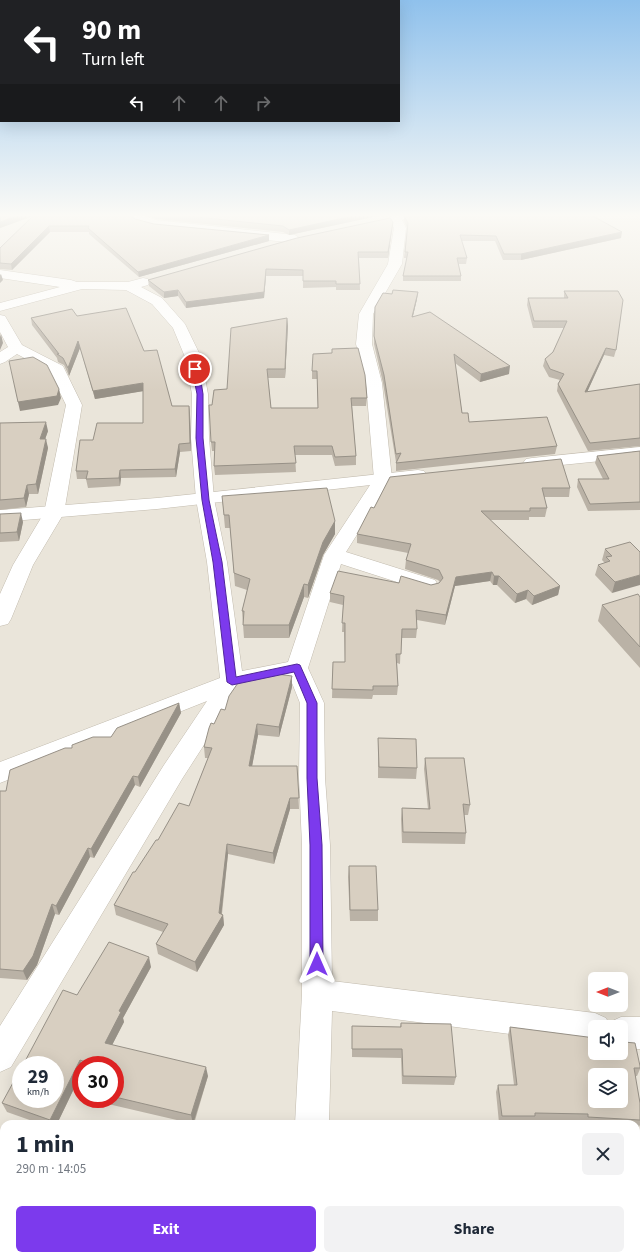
<!DOCTYPE html>
<meta charset="utf-8">
<style>
body{margin:0;font-family:"Source Sans 3",sans-serif;background:#f2f2f3;color:#1f2937;height:100vh;display:flex;flex-direction:column;font-size:15px;white-space:nowrap}
*{box-sizing:border-box;margin:0}
p{font-size:13px;color:#747a83}
.icon{flex:none;width:22px;height:22px;fill:none;stroke:currentColor;stroke-width:2;stroke-linecap:round;stroke-linejoin:round}
.map{position:relative;flex:1;overflow:hidden}
.side{position:absolute;left:0px;top:1120px;width:640px;height:140px;display:flex;flex-direction:column;background:#fff;border-radius:12px 12px 0 0;box-shadow:0 4px 16px #0002}
.side>*{flex:none}
.hud{position:absolute;left:0px;top:0px;width:400px;height:122px;box-shadow:0 4px 16px #0002;background:#202124;color:#fff;overflow:hidden}
.needle{width:26px;rotate:270deg}
.buttons{position:absolute;left:588px;top:972px;display:grid;gap:8px}
.buttons a{display:grid;place-items:center;width:40px;height:40px;border-radius:6px;background:#fff;box-shadow:0 4px 16px #0002;font-size:20px}
.speed{position:absolute;left:12px;top:1056px;display:flex;gap:8px;font-size:20px;font-weight:700;text-align:center}
.speed>*{display:grid;place-content:center;width:52px;height:52px;border-radius:50%;background:#fff;box-shadow:0 4px 16px #0002;line-height:1}
.speed small{font-size:10px;font-weight:400}
.speed .limit{border:6px solid #d22;background:#fff;color:#111}
.pin{position:absolute;display:grid;place-items:center;width:34px;height:34px;color:#fff;margin:-17px;border:2px solid #fff;border-radius:50%;box-shadow:0 1px 4px #0007}
.me{position:absolute;width:44px;margin:-22px;rotate:0deg;stroke-linejoin:round;filter:drop-shadow(0 0 3px #0008)}
.turn{display:flex;align-items:center;gap:14px;height:84px;padding:0 16px;font-size:18px}
.turn .icon{width:52px;height:52px;stroke-width:2.5}
.turn b{display:block;font-size:28px;line-height:34px}
.lanes{display:flex;align-items:center;height:38px;padding:0 16px;background:#0003;justify-content:center;gap:20px;direction:ltr}
.lanes .off{opacity:.35}
.round{display:grid;place-items:center;flex:none;width:42px;height:42px;border-radius:6px;background:#f2f2f3}
.head{display:flex;align-items:center;justify-content:space-between;height:68px;padding:0 16px}
h1{font-size:24px;font-weight:700;line-height:30px}
.primary-button{display:flex;gap:8px;margin-top:auto;padding:8px 16px}
.primary-button a{flex:1;height:46px;border-radius:6px;background:#7c3aed;color:#fff;font-size:16px;font-weight:700;line-height:46px;text-align:center}
.primary-button a+a{background:#f2f2f3;color:#1f2937}
.map>svg:first-child{display:block}
.residential{fill:#eae5da;fill-rule:evenodd}
.lines{fill:none;stroke-linecap:round;stroke-linejoin:round}
.minor-casing{stroke:#c2bbae;stroke-width:1}
.tertiary-casing{stroke:#c2bbae;stroke-width:1}
.minor{fill:#fff;fill-rule:evenodd}
.tertiary{fill:#fff;fill-rule:evenodd}
.wall{fill:#bab2a6}
.shaded-wall{fill:#979187}
.building{fill:#d8cfc1;stroke:#979187;fill-rule:evenodd}
.route{fill:#7c3aed;stroke:#51269a}
</style>
<div class="map">
<svg width="640" height="1260" viewBox="0 0 640 1260">
<rect width="100%" height="100%" fill="#f6f3ec"/>
<path class="residential" d="M0,214H640V1260H0ZM595,979H621V1005H595ZM595,1027H621V1053H595ZM21,1065H55V1099H21ZM81,1065H115V1099H81ZM595,1075H621V1101H595ZM4,1124H636V1256H4Z"/>
<g class="lines">
<defs>
<path id="minor" d="M125,214H140L156,220L295,235L301,239L295,243L155,228L137,223Z
M395,214H416L414,217L402,220L406,228L402,264L373,314L372,344L382,383L392,479L346,552L435,580L438,585L435,590L428,592L341,564L308,668L324,703L325,778L330,845L332,981L595,1013L606,1018L609,1024L610,1022L621,1017H640V1049H621V1027H595V1045L332,1011L329,1124H295L302,994V845L299,778L300,703L290,678L240,689L182,779L11,1067L0,1072V1026L164,765L207,701L0,783V762L220,678L207,562L196,499L191,438L192,394L185,357L173,328L152,304L126,290L82,289L0,311V303L60,287L0,278V270L71,280L77,282H128L143,278L148,279L150,282L148,285L141,287L162,298L185,324L201,357L208,394L209,438L214,499L227,562L242,671L288,662L324,555L374,479L366,383L356,344L359,314L388,264L394,228L389,218Z
M0,315L5,316L22,345L63,366L82,405L64,513L33,565L11,619L8,624L0,626V594L13,565L44,513L66,405L50,372L17,354L5,362L0,364V352L8,347L0,332Z
M289,1256H327L326,1260H288Z"/>
<path id="tertiary" d="M640,447V457L532,468L526,467L523,463L526,459L532,458Z
M418,470L424,471L427,475L424,479L157,509L0,522V510L157,498Z"/>
</defs>
<use href="#minor" class="minor-casing"/>
<use href="#tertiary" class="tertiary-casing"/>
<use href="#minor" class="minor"/>
<use href="#tertiary" class="tertiary"/>
</g>
<path class="wall" d="M0,214L135,219L154,224L269,235V241L139,277L89,234V232H50L12,270L0,269V248L34,216L0,228Z
M145,214H387L289,235L283,232L156,219Z
M404,216L621,238L521,260H503L495,241H461L467,258L466,264H458L461,276V281H403V276L407,258H404L407,228L404,221Z
M393,222L392,228L388,258H359L360,290H336V287L303,288V276H266L264,298L186,308L178,296L164,298L149,286L148,280Z
M564,291L616,350L614,357L604,355L587,392L640,384V446L588,451L557,391L558,384L560,380L549,377L543,366L545,359L553,352L564,328H533L527,305L528,298H564Z
M392,294L417,299L413,316L509,374L480,382L455,363L462,413L469,422L557,446L555,454L396,471V463L397,462H396L383,383L374,344L375,307Z
M77,316L144,351L172,406H189L190,414L191,451L180,452L176,477L121,478L120,486L88,488L86,479H77L76,471L93,440L143,423V391L95,399L80,348L69,376L64,365L58,362L57,358L32,325L31,318Z
M287,318L288,326L285,378H268L271,408H318L317,379H312V371L332,353V349L367,398L366,406H352L356,456V465L335,466L332,455H295L296,472L215,475L214,466L215,451H212L211,442L227,389Z
M0,423L48,431L45,439L48,448L38,494H29L26,507L0,510Z
M640,451V510L588,511L577,487L578,479H603L595,463L597,456Z
M390,477L570,488L569,497H544L547,508L545,517H529V520H490L560,586L558,595L532,605L526,599L515,603L497,585H493L490,581L455,586L445,625L417,620V629L416,638H401L400,664L397,663L398,686L397,695H373L372,699L332,698L333,662H345L344,632H342L343,605L330,602V593L399,583L431,585L439,583L440,582L438,580L405,569L406,560L408,553L357,543V534L374,508Z
M222,496L335,521V534L323,555L308,598L304,597L289,638H244L242,611L247,590L235,586L230,528H225Z
M0,514L23,522L19,541L0,542Z
M605,549L640,552L612,593L595,575L598,565L605,563L602,560Z
M640,597V668L598,621L602,605Z
M292,687L279,737L258,735L252,766H297L299,809H290L274,864L228,854L222,914L223,915L224,925L197,972L158,954L156,944L163,932L116,915L114,905L135,872L158,840L189,806L208,758H205L204,747L214,724L225,710Z
M179,703L181,713L140,787L135,785L94,858L90,857L59,915L55,914L37,965L27,980L0,978V791H6L72,748L111,737Z
M378,738L417,768L416,779L378,778Z
M425,758L470,805L468,815H464L466,833L465,844L402,843L401,819L402,808L428,809L424,769Z
M349,866L378,910V921H350L348,877Z
M151,967L123,1018L124,1022L112,1045L208,1076L194,1124L108,1104L107,1099H115V1065H81V1074L57,1124H41L7,1112L2,1103L77,995Z
M401,1023L456,1077L454,1085L402,1084L401,1058L352,1057V1026L400,1027Z
M510,1027L624,1042L640,1066V1069L637,1076H635L640,1103V1125L639,1127H636V1124H585L584,1121H533L532,1124L499,1123L496,1092L498,1085H514L508,1035Z"/>
<path class="shaded-wall" d="M22,214H38L0,228V222Z
M362,214H387L289,235V230Z
M393,222L392,228L388,258V252Z
M49,226L50,232L12,270L11,264Z
M622,232L621,238L521,260V254Z
M269,235V241L139,277L138,272Z
M266,269V276L264,298L186,308V302Z
M1,274L3,280L0,283V275Z
M178,290V296L164,298V292Z
M418,292L417,299L411,324L412,317Z
M287,318L288,326L285,378V369Z
M1,334L3,343L0,350V337Z
M78,341L80,348L69,376L68,368Z
M606,348L604,355L584,399L585,392Z
M510,366L509,374L480,382L481,374Z
M143,383L144,391L95,399L93,391Z
M59,389L61,398L58,405L20,411L18,402Z
M189,406L190,414L191,451L190,443Z
M46,422L48,431L42,448L40,439Z
M46,439L48,448L38,494L36,484Z
M179,444L180,452L176,477L175,469Z
M120,470L121,478L120,486L119,478Z
M27,485L29,494L26,507L24,498Z
M21,513L23,522L19,541L17,532Z
M335,521V534L323,555L308,598V585L323,542Z
M492,572L490,581L455,586L445,625L446,615L456,577Z
M640,575V585L612,593L615,582Z
M494,576H499L497,585H493Z
M304,584V597L289,638V625Z
M560,586L558,595L532,605L534,596Z
M528,590L526,599L515,603L517,594Z
M292,676V687L279,737V727Z
M179,703L181,713L140,787L138,777Z
M257,724L258,735L250,777L249,766Z
M133,776L135,785L94,858L91,849Z
M290,798V809L274,864L273,853Z
M227,844L228,854L221,917L223,915L224,925L197,972L195,962L219,913Z
M88,848L90,857L59,915L56,906Z
M52,904L55,914L37,965L27,980L23,971Z
M149,957L151,967L123,1018L124,1022L108,1053L105,1043L119,1011Z
M80,1060L82,1065H81V1074L57,1124H52L50,1120Z
M206,1067L208,1076L193,1124L191,1115Z
M165,1256H167L168,1260H164Z"/>
<path class="building" d="M0,214H22L0,222Z
M35,214H129L135,219L154,224L269,235L138,272L88,228L89,226H49L11,264L0,263V248Z
M167,214H362L289,230L283,226Z
M409,214H589L622,232L521,254H504L496,236L460,235L467,258H457L461,276H403L408,252H405L408,223L404,216Z
M390,218L393,222L388,252H358L360,284H336V281H303V270L266,269L264,292L186,302L178,290L164,292L148,280L297,238Z
M393,290L418,292L412,317L430,312L510,366L481,374L454,354L462,413H468L469,422L547,417L557,446L396,463L401,453L396,454L384,375L374,336L375,307L383,293L392,294Z
M564,291H618L623,300L616,350L606,348L585,392L640,384V438L590,443L558,384L564,374L550,369L545,359L553,352L567,321H534L528,298H568Z
M126,308L144,351L157,350L172,406H189L190,443L179,444L175,469L120,470L119,478L86,479L88,471H76L80,440H93L97,423H143V383L93,391L78,341L68,368L63,358L57,354H59L31,318L72,309L77,316Z
M287,318L285,369H267L271,408H318L317,371H312L313,354L332,353V349L358,348L365,375L367,398H351L356,456L335,457L332,446H294L296,463L214,466L215,442H211L209,405H212L214,390L227,389L231,328Z
M33,357L47,365L59,389L57,396L18,402L9,361Z
M46,422L40,439H46L36,484L27,485L24,498L0,500V423Z
M640,451V502L590,504L578,479H609L597,456Z
M561,459L570,488H542L547,508H530V511H481L560,586L534,596L528,590L517,594L499,576H494L492,572L456,577L446,615L416,610L417,629H402L401,654H396L398,686H373V690L332,689L333,662H345V623H342L344,596L330,593L338,571L399,583L401,576L431,585L439,583L443,578L439,570L406,560L411,544L357,534L371,507L374,508L390,477Z
M327,488L335,521L323,542L308,585L304,584L289,625H243L244,611H242L250,579L234,573L229,515H224L222,496Z
M21,513L17,532L0,533V514Z
M630,542L640,552V575L615,582L598,565L610,561L606,557L612,556L605,549Z
M638,594L640,597V647L602,605Z
M269,673L292,676L279,727L257,724L249,766H297L299,798H290L273,853L227,844L219,913L223,915L195,962L156,944L168,924L114,905L133,872H135L156,840H158L179,803L189,806L212,748L204,747L209,728L211,723L214,724L221,709L225,710L229,696L240,680Z
M179,703L138,777L133,776L91,849L88,848L56,906L52,904L33,956L23,971L0,969V791H6L10,770L65,748H72V745L93,737H111L117,728Z
M378,738L416,739L417,768L379,767Z
M425,758H464L470,805L463,804L466,833L403,832L402,808L430,809Z
M349,866H376L378,910H350Z
M109,942L149,957L119,1011L121,1012L105,1043L206,1067L191,1115L115,1097V1065H94L80,1060L50,1120L2,1103L21,1068V1099H55V1065H23L63,990L77,995Z
M401,1023L451,1024L456,1077L403,1076L402,1049H352V1026L401,1027Z
M510,1027L595,1038V1053H621V1036H623L624,1042L635,1043L640,1066V1068H634L640,1103V1120L588,1117V1114L535,1113V1116H502L498,1085H517ZM595,1075H621V1101H595Z
M72,1256H165L164,1260H83L71,1259Z
M361,1256H479L541,1259V1260H361Z"/>
<linearGradient id="sky" x2="0" y2="1"><stop stop-color="#8fc1ec"/><stop offset="0.55" stop-color="#fbfaf6"/><stop offset="1" stop-color="#fbfaf6" stop-opacity="0"/></linearGradient>
<rect width="640" height="391" fill="url(#sky)"/>
<path class="route" d="M195,367L199,369L203,394V438L209,500L222,562L236,677L297,664L300,665L317,703V778L322,845L323,964L321,968L317,970L312,968L310,964V845L307,778V703L294,672L232,685L227,682L213,562L202,500L196,438L197,394L192,369Z"/>
</svg>
<div class="buttons">
<a><svg class="needle" viewBox="-14 -14 28 28"><path d="M0-13l5 13h-10z" fill="#e53935"/><path d="M0 13l5-13h-10z" fill="#747a83"/></svg></a>
<a><svg class="icon" aria-label="sound" viewBox="0 0 24 24"><path d="M4 9h4l5-4v14l-5-4H4zM17 9q2 3 0 6"/></svg></a>
<a><svg class="icon" aria-label="layers" viewBox="0 0 24 24"><path d="M12 4l9 5-9 5-9-5zM3 14l9 5 9-5"/></svg></a>
</div>
<div class="speed"><div>29<small>km/h</small></div><div class="limit">30</div></div>
<div class="pin" style="left:195px;top:369px;background:#d93025"><svg class="icon" aria-label="arrive" viewBox="0 0 24 24"><path d="M6 21V4h12l-3 4 3 4H6"/></svg></div>
<svg class="me" style="left:317px;top:964px" viewBox="-20 -20 40 40"><path d="M0-17L14 15 0 8-14 15z" fill="#7c3aed" stroke="#fff" stroke-width="4"/></svg>
<div class="hud">
<div class="turn"><svg class="icon" aria-label="left" viewBox="0 0 24 24"><path d="M17 20v-9H6M10 6l-5 5 5 5"/></svg><div><b>90 m</b>Turn left</div></div>
<div class="lanes"><svg class="icon" aria-label="left" viewBox="0 0 24 24"><path d="M17 20v-9H6M10 6l-5 5 5 5"/></svg><svg class="icon off" aria-label="ahead" viewBox="0 0 24 24"><path d="M12 20V5M6 11l6-6 6 6"/></svg><svg class="icon off" aria-label="ahead" viewBox="0 0 24 24"><path d="M12 20V5M6 11l6-6 6 6"/></svg><svg class="icon off" aria-label="right" viewBox="0 0 24 24"><path d="M7 20v-9h11M14 6l5 5-5 5"/></svg></div>
</div>
<section class="side">
<div class="head"><div><h1>1 min</h1><p>290 m · 14:05</p></div><a class="round"><svg class="icon" aria-label="close" viewBox="0 0 24 24"><path d="M6 6l12 12M18 6L6 18"/></svg></a></div>
<div class="primary-button"><a>Exit</a><a>Share</a></div>
</section>
</div>
